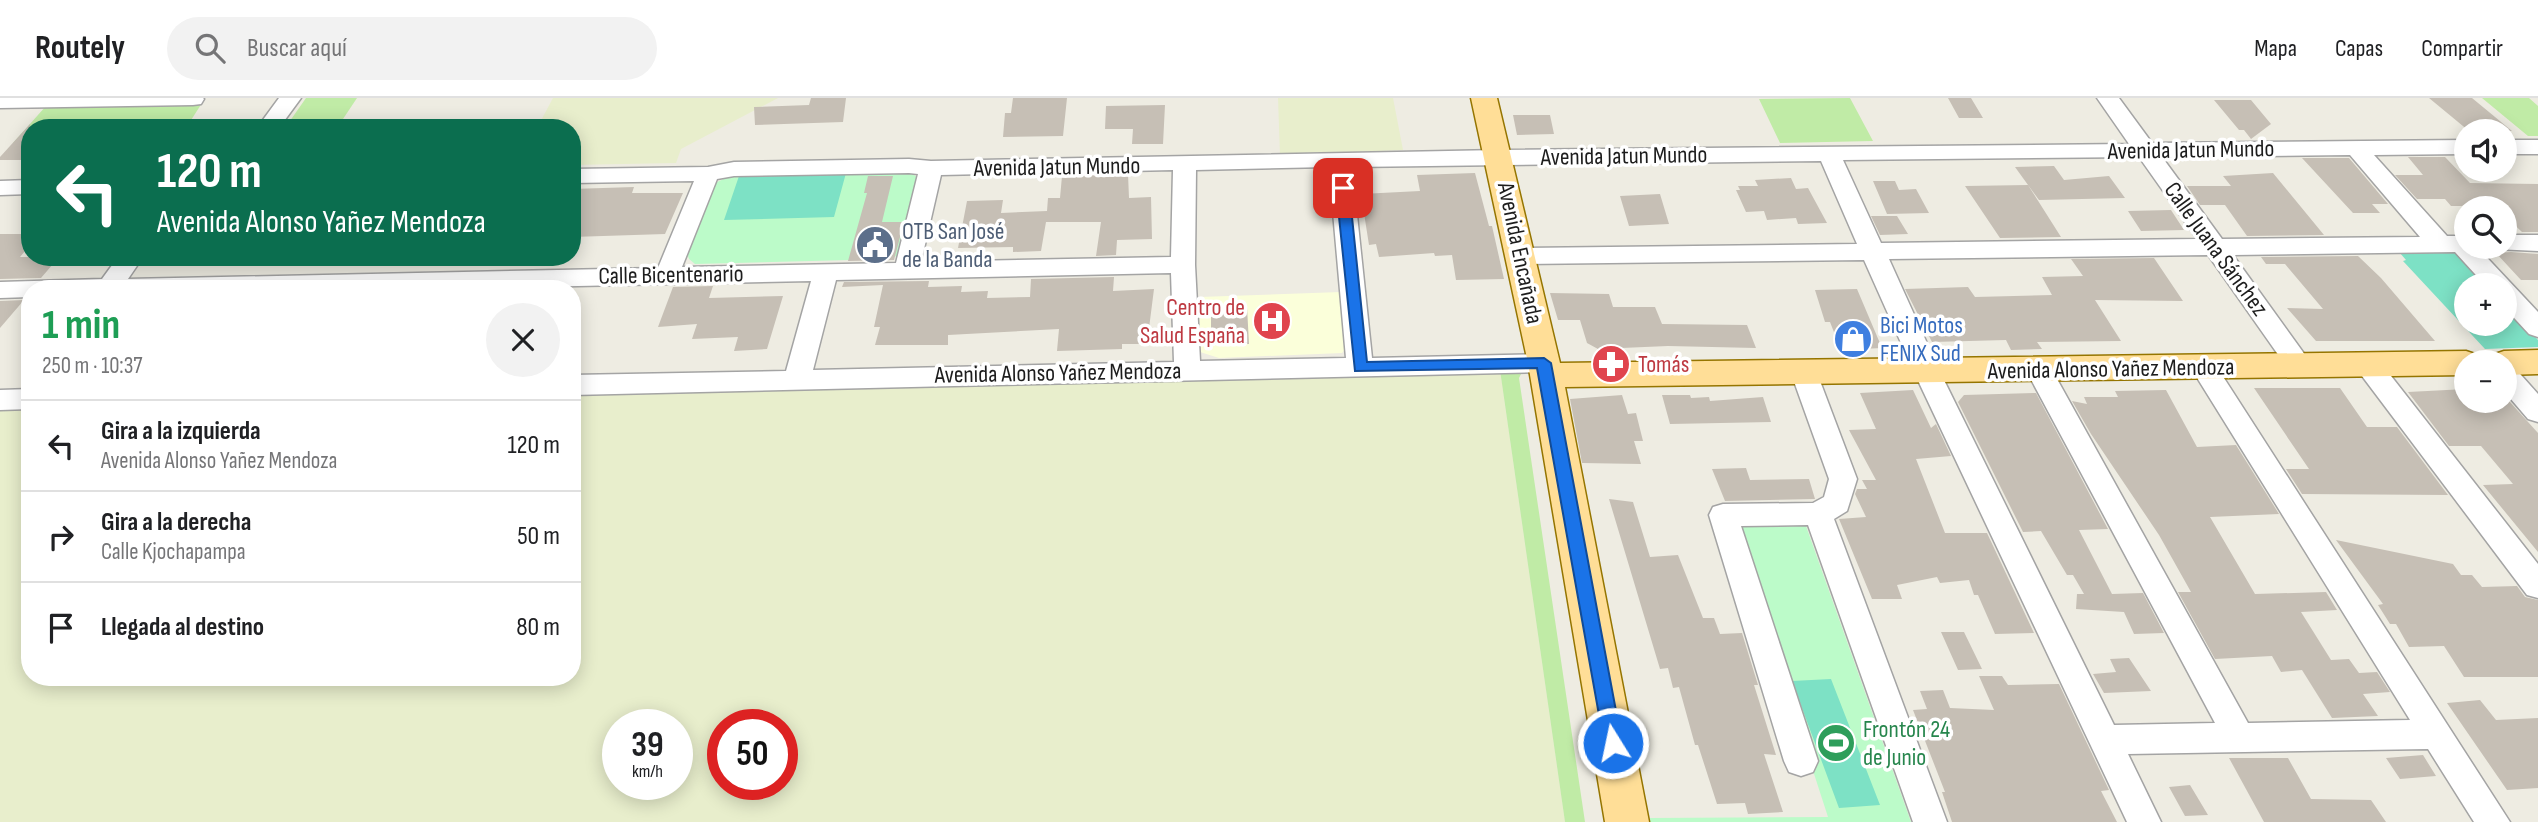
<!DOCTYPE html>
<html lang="es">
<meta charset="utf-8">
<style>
body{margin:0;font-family:"Sofia Sans Condensed",sans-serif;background:#f2f2f2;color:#202124;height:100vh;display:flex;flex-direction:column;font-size:26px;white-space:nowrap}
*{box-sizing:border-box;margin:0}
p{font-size:23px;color:#757577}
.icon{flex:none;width:38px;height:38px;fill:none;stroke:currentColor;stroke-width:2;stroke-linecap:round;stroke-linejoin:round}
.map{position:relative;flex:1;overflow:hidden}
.drawer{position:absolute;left:21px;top:182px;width:560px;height:406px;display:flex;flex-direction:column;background:#fff;border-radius:28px;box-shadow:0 4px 18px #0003}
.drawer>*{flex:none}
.banner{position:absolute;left:21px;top:21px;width:560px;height:147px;border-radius:28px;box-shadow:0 4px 18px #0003;background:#0b6e4f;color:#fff;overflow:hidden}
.tools{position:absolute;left:2454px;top:21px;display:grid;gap:14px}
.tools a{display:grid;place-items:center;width:63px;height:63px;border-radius:50%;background:#fff;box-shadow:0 4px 18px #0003;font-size:35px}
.speed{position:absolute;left:602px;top:611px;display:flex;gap:14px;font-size:35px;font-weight:700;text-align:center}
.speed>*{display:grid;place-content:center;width:91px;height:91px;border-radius:50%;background:#fff;box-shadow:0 4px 18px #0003;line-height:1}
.speed small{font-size:18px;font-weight:400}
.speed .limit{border:10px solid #d22;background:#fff;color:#111}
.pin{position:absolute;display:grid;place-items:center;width:60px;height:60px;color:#fff;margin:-30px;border-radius:14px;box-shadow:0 4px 10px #0006}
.me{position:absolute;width:77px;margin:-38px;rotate:350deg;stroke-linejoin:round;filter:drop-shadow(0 0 5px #0008)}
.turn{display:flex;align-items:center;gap:24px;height:147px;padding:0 21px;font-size:32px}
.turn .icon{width:91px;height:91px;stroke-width:2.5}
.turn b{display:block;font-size:49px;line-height:60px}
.round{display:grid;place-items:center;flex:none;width:74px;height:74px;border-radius:37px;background:#f2f2f2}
.head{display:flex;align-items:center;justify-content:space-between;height:119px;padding:0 21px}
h1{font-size:42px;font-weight:700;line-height:52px;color:#1e9e55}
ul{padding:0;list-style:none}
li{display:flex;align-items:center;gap:21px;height:91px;padding:0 21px;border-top:2px solid #e0e0e0}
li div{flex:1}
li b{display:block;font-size:26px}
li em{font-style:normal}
header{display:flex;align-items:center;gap:42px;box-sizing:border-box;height:98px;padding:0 35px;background:#fff;border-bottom:2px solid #e0e0e0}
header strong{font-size:33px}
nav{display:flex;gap:38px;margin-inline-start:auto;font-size:24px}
.search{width:490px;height:63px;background:#f2f2f2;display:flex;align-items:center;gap:18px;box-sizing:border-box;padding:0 24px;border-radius:38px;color:#757577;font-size:26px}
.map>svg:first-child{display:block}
.education{fill:#fbffda}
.farmland{fill:#e8eecc;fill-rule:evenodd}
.grass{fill:#c0eba6}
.park{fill:#bcfbc9}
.pitch{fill:#7de1c5}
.building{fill:#c6bfb5}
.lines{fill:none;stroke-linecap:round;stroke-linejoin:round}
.minor-casing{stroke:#a4a4a4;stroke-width:3}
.major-casing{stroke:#957500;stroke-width:3}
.minor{fill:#fff;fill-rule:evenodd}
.major{fill:#ffde97;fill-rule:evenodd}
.route{fill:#1a73e8;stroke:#114b97;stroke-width:2}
.labels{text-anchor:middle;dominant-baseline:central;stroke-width:7;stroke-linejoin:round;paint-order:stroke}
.street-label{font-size:24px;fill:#1d1d1d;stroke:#fff}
.service-label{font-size:24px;fill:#4e5e75;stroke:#fff;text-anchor:start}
.health-label{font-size:24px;fill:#be3a42;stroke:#fff;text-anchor:end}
.shop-label{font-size:24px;fill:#366cbe;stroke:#fff;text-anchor:start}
.leisure-label{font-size:24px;fill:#27864d;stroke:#fff;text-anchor:start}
</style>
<header>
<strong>Routely</strong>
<div class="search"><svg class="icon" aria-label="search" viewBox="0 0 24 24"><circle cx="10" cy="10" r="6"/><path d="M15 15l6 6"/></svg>Buscar aquí</div>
<nav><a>Mapa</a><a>Capas</a><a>Compartir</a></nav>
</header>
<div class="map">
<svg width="2538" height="724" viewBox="0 0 2538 724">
<rect width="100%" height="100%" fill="#eeece2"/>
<path class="education" d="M1341,194L1348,248L1342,255L1219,260L1200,254L1199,199Z"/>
<path class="farmland" d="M553,0H778L681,51L676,65L572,67V30H537Z
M1278,0H1393L1403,52L1280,57Z
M1500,272L1565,724H0V307H30V579H572V293ZM618,626H677V686H618ZM723,626H782V686H723Z"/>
<path class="grass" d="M306,0H357L337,30H285Z
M1850,0L1873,43L1780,45L1759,1Z
M2482,0H2529L2538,8V38H2528Z
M202,5L186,30H30V45H13L46,8Z
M1500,272L1522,274L1519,280L1585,724H1565Z"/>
<path class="park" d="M910,75L921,81L903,155L890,161L695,166L689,161L687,155L715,85L730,78Z
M1806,428L1911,724H1650V720L1828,719L1734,429Z"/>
<path class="pitch" d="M846,75L834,119L724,122L739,78Z
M2457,154L2489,187H2466V226H2504V204L2538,242V249L2485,251L2403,163L2406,162L2400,155Z
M1831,581L1880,707L1839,710L1792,583Z"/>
<path class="building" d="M811,0H846L843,24L755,27L754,9L809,7Z
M1013,0H1067L1063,38L1003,39L1005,15H1011Z
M1948,0H1971L1983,20H1959Z
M2429,0H2472L2512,33H2469Z
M2214,2H2251L2271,26L2251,41L2244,32H2239Z
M1165,7L1163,46H1132L1133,31H1105L1106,8Z
M1513,17H1550L1554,36L1517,37Z
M30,26V62H0V59Z
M2408,59H2445L2470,85L2538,86V134H2522L2504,117V110L2495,108H2451L2445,101H2417L2395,77H2423Z
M2302,60H2349L2388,106H2372L2380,115H2353Z
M2054,68L2064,82L2109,78L2125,100L2039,102L2015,69Z
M1475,75L1489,128H1492L1504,181L1456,182L1452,157L1435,158L1434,155L1379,159L1376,146L1369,147L1361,96L1420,93L1417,77Z
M2273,75L2324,137L2247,138L2225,107H2200L2187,88H2231L2223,78Z
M1128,76L1129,100L1151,99L1152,141L1117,142L1116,157L1096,158L1101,124H1046L1041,153L1013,154V149L958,150L967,103L1003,102L1001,115L1047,113L1048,100H1060L1062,78Z
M868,78H893L882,124H904L894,162L848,163L867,95H864Z
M1791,80L1796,91L1808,90L1827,125L1798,126L1796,120L1767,122L1764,113L1746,114L1736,92H1740L1738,88H1758L1755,82Z
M1873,83H1895L1899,92L1916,91L1929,115L1887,116Z
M2028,87L2061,139L2000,140L1965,88Z
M634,89L632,95H683L665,136L572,139V91Z
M1660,96L1669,126L1629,128L1620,98Z
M2171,112L2184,132L2141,133L2128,113Z
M1871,118H1897L1908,136L1880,137Z
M0,136H30V147L20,159H59L41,180L0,181Z
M2511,154L2538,156V182H2521L2496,155Z
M2358,158L2381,180L2435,243H2316L2287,210L2323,211L2285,166H2266L2261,159Z
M2154,160L2183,203L2095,202L2121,243L2037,244L2042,251L2011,252L2006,242L1932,244L1905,191L1968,189L1975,199L2052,197L2042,179L2083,178L2071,161Z
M1114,179L1113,193L1154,191L1147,246H1122V251L1057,253L1059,231L948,237V247H875L880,229H874L883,187L842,189L844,184L929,183L928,189L962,188L961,194L988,193L987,200L1030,199L1031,181Z
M713,188L709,200L783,198L767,251L734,253L738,239L692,241L697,226L658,229L673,189Z
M1857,191L1882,250L1841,252L1830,224H1825L1815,192Z
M1550,195L1609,196L1613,209H1655L1662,226L1747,227L1756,250L1668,248L1598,251L1587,245L1580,222H1558Z
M24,202L0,230V203Z
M1247,209L1249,246L1211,247V210Z
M2254,290H2340L2367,329H2397L2448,397L2302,396L2286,371H2309Z
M2466,291V303H2509L2538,335V454L2483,387L2513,386L2481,348H2449L2408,294Z
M1913,292L1931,330L1936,326L1951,358L1916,361L1945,435H1987L2034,535L1995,536L1978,497H1974L1969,482L1940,485L1937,479L1897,487L1902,501H1872L1839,421L1866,419L1855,396L1857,391H1867L1862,382H1876L1849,332L1876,331L1860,295Z
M2166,292L2197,349L2236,347L2279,416L2210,419L2255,496L2326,494L2337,512L2301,514L2331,562L2349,561L2359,575L2377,574L2390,594L2363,596L2378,618L2332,620L2302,572L2281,574L2272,558L2215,561L2178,494H2191L2159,437L2091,336L2072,303L2087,306L2084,299H2118L2115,293Z
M2036,295L2108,431L2079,432L2112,496L2143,495L2164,535L2134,536L2124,514L2076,511L2077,496H2084L2073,477H2067L2041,433L2023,434L1958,304L1964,297Z
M1622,297L1628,316L1636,315L1643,343H1634L1641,366L1582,365L1570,301Z
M1662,297H1690L1691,300L1709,299L1710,303L1763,299L1771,324L1670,326Z
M1746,370L1750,382L1809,381L1815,401L1725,403L1712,371Z
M1609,401L1633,404L1650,459L1678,457L1703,520H1714L1720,536L1742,535L1758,587H1754L1776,657L1764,656L1783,714L1748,716L1745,705L1717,706L1698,647H1695L1679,589L1673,590L1668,570L1660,571Z
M2336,442L2453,466L2461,477H2472L2482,489L2517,488L2525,499L2538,502V579H2464L2444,548L2409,549L2396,526H2390L2378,507L2383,506Z
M1941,534H1964L1982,571L1958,572Z
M2129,560L2151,593L2104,595L2093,576L2116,574L2110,561Z
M1979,578H2002L2008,587L2059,586L2109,692L2101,693L2117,724H1952L1942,694H1945L1913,612L1927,611L1920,593L1943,592L1950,610L1994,612Z
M2480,602L2496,622L2538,620V690L2507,692L2447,605Z
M2423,657L2436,678L2400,681L2386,660Z
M2229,660H2288L2311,701L2371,702L2386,724H2264Z
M2190,687L2208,717L2185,718L2169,689Z"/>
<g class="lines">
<defs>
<path id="minor" d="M0,0H203L204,1L201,6L193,7L0,10Z
M279,0H301L279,30H257Z
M2097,0H2119L2152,45L2466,42V56L2374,57L2447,138H2466V149H2477L2538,214V239L2529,236L2504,209V187H2485L2455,154L2233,157L2313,268L2309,275L2300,277L2291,275L2208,157L1889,161L1940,274L2114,627L2215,625L2026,272L2030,265L2039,263L2048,265L2052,272L2248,625L2410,622L2191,270L2195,263L2204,261L2213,263L2510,724H2474L2428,651L2128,656L2161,724H2127L1914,274L1864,162L1520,166L1511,164L1508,158L1511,152L1520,150L1857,146L1821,63L1352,69L1372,260L1544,256L1553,258L1557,265L1553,272L1544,274L572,297V277L786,273L811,183L443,191H30V199L0,200V184L102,181L118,159H143L128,181L658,170L694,83L572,85V71L708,69L734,64L909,61L931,63L1499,52L2129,46ZM2350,57L2420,139L2222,141L2162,59ZM2139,59L2197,141L1881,145L1843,62ZM1329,69L1346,260L1200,263L1195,167L1196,72ZM1173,72L1171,159L921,164L941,77ZM909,75L918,76L896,165L682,169L717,81L734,78ZM1171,175L1174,264L813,272L836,182Z
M2504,42H2538V56H2504Z
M30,82V96L0,97V83Z
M2504,137H2538V153L2495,151L2494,149H2504Z
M2368,258L2377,260L2538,466V500L2527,497L2359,274L2355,267L2359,260Z
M1804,266L1813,268L1817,275L1857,381L1847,413L1834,421L1947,724H1913L1808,427L1741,428L1818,663L1813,674L1801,678L1789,674L1784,663L1709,417L1713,409L1723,406L1813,405L1824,399L1829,381L1791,275L1795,268Z
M2504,266L2513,268L2538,296V324L2528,321L2504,293Z
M30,291V311L0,312V292Z"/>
<path id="major" d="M1471,0H1497L1560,265L2466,253L2478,257L2482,264H2466V277L1565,289L1649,724H1605L1528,265Z
M2538,252V276L2504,277V264H2488L2492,257L2504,253Z"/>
</defs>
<use href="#minor" class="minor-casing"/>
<use href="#major" class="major-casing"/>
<use href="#minor" class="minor"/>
<use href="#major" class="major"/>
</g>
<path class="route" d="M1343,85L1349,90L1367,264L1544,260L1551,265L1622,645L1620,651L1613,653L1606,651L1604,645L1537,270L1355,273L1336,90Z"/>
<defs>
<symbol id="civic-disc" viewBox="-11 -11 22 22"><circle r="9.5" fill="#5c6f8a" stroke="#fff"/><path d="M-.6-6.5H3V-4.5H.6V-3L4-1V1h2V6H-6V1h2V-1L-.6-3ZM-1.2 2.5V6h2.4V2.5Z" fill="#fff"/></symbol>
<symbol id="hospital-disc" viewBox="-11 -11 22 22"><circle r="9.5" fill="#e0444e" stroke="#fff"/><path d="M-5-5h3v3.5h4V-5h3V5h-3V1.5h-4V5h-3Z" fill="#fff"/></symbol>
<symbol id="shop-disc" viewBox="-11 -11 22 22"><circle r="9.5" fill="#3f7fe0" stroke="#fff"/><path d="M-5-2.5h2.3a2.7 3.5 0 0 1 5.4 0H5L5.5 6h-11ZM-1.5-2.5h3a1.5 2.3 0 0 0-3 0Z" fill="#fff"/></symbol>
<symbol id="pharmacy-disc" viewBox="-11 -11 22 22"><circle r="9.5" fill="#e0444e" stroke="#fff"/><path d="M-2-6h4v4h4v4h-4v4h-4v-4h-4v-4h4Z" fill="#fff"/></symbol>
<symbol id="stadium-disc" viewBox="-11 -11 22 22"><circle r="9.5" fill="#2e9e5b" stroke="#fff"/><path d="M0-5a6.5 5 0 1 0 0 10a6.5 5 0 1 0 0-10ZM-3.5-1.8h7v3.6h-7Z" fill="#fff"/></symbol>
</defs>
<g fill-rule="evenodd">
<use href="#civic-disc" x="853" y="125" width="44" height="44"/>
<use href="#hospital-disc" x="1250" y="201" width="44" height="44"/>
<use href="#shop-disc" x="1831" y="219" width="44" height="44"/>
<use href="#pharmacy-disc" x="1589" y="244" width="44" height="44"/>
<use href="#stadium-disc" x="1814" y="623" width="44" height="44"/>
</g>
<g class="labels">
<g class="street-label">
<text transform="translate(2191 52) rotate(-1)">Avenida Jatun Mundo</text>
<text transform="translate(1624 58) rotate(-1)">Avenida Jatun Mundo</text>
<text transform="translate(1057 69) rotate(-1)">Avenida Jatun Mundo</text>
<text transform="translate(2216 151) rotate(54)">Calle Juana Sánchez</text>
<text transform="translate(1520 155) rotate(78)">Avenida Encañada</text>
<text transform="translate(671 177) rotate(-1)">Calle Bicentenario</text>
<text transform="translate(2111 271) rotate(-1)">Avenida Alonso Yañez Mendoza</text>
<text transform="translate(1058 275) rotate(-1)">Avenida Alonso Yañez Mendoza</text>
</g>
<g class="service-label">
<text x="902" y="133">OTB San José<tspan x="902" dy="28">de la Banda</tspan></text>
</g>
<g class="health-label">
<text x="1245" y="209">Centro de<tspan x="1245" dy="28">Salud España</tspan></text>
<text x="1638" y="266" text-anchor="start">Tomás</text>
</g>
<g class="shop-label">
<text x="1880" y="227">Bici Motos<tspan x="1880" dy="28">FENIX Sud</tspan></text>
</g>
<g class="leisure-label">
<text x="1863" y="631">Frontón 24<tspan x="1863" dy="28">de Junio</tspan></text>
</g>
</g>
</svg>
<div class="tools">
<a><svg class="icon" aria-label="sound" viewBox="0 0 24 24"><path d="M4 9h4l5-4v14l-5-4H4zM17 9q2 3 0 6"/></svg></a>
<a><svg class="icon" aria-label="search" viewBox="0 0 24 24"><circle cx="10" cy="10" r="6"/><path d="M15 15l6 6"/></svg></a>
<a>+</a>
<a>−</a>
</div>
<div class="speed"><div>39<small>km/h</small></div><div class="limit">50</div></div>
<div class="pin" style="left:1343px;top:90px;background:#d93025"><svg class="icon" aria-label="arrive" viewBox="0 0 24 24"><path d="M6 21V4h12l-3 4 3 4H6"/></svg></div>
<svg class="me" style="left:1613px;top:645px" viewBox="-20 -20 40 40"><circle r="17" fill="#1a73e8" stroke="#fff" stroke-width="3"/><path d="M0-11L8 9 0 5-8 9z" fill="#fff"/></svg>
<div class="banner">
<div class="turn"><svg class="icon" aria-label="left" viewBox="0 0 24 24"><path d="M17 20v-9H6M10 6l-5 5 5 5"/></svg><div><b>120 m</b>Avenida Alonso Yañez Mendoza</div></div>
</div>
<section class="drawer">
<div class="head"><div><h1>1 min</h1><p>250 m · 10:37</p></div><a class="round"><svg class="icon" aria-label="close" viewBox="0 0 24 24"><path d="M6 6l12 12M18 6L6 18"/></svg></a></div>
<ul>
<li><svg class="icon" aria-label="left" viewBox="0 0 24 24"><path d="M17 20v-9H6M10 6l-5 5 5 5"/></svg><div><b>Gira a la izquierda</b><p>Avenida Alonso Yañez Mendoza</p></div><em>120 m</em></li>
<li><svg class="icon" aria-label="right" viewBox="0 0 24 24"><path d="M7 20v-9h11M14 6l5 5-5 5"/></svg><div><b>Gira a la derecha</b><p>Calle Kjochapampa</p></div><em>50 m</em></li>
<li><svg class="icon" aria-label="arrive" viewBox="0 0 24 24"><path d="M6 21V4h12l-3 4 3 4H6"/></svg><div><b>Llegada al destino</b></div><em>80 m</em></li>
</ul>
</section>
</div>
